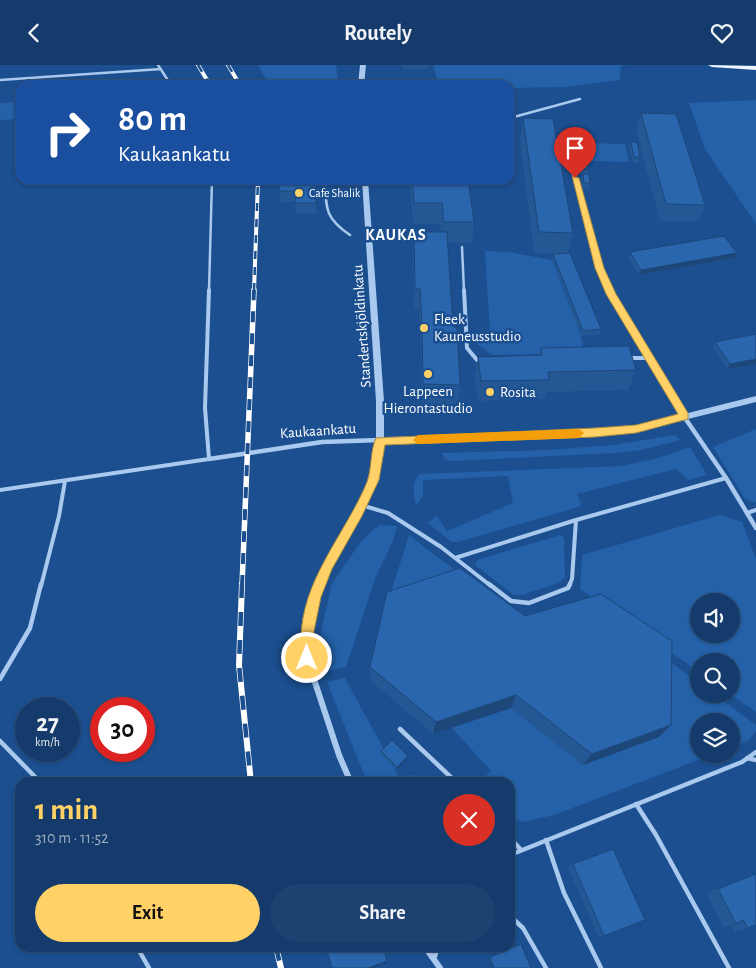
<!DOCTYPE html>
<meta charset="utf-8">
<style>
body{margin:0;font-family:"Alegreya Sans",sans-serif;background:#1d4271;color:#f1f3f6;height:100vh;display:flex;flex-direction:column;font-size:19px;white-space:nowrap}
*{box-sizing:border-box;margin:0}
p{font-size:16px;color:#9dadc1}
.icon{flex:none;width:28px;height:28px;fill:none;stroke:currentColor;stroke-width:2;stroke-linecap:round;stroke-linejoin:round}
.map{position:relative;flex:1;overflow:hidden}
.side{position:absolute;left:15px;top:712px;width:500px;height:175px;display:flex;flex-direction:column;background:#143b6b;border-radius:15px;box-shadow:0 1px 4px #0004,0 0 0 1px #33557e}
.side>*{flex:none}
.banner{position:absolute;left:15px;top:15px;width:500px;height:105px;border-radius:15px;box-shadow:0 1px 4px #0004,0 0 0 1px #33557e;background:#1a4fa0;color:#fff;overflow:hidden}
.buttons{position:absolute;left:690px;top:528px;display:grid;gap:10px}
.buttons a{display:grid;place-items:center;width:50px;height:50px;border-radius:50%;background:#143b6b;box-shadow:0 1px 4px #0004,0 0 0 1px #33557e;font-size:25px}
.speed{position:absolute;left:15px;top:632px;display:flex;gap:10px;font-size:25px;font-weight:700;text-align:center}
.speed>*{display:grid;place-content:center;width:65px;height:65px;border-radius:50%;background:#143b6b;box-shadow:0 1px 4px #0004,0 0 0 1px #33557e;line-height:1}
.speed small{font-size:12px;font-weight:400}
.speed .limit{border:8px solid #d22;background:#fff;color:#111}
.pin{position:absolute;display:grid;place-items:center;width:42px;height:42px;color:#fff;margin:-51px -21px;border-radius:50% 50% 50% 0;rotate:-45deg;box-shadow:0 0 5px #0007}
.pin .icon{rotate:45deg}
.me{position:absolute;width:55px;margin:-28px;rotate:0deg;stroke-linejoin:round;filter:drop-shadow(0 0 4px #0008)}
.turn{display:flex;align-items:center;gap:18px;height:105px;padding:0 20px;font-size:22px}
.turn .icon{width:65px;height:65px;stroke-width:2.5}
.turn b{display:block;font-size:35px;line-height:42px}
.round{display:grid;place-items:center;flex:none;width:52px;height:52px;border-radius:26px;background:#1d4271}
.head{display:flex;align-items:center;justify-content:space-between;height:85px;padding:0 20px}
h1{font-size:30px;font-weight:700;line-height:38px;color:#ffd166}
.button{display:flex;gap:10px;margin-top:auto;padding:10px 20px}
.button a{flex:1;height:58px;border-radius:30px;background:#ffd166;color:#111;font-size:20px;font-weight:700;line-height:58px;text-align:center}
.button a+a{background:#1d4271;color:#f1f3f6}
header{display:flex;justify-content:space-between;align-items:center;height:65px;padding:0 20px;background:#143b6b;font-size:22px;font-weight:700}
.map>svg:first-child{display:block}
.green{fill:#2461a8;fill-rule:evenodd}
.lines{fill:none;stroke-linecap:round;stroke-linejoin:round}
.service-far2{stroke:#a9c9ee;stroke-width:2.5}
.service-far1{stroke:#a9c9ee;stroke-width:4}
.service{stroke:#a9c9ee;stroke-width:4.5}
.minor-far2{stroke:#a9c9ee;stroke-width:4}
.minor-far1{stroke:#a9c9ee;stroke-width:4.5}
.minor{stroke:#a9c9ee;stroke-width:6}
.tertiary{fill:#a9c9ee;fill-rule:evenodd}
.primary{fill:#f0f6ff;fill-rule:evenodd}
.rail-far2-casing{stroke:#fff;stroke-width:4}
.rail-far1-casing{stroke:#fff;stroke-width:5.5}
.rail-casing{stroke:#fff;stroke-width:6}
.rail-far2{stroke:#1b4f8f;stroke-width:2.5;stroke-dasharray:8;stroke-linecap:butt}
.rail-far1{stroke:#1b4f8f;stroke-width:4;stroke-dasharray:11;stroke-linecap:butt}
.rail{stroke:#1b4f8f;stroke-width:4.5;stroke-dasharray:14;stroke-linecap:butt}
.wall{fill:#245895}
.shaded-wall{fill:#1d4779}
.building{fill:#2a66ad;stroke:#1d4779}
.route{fill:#ffd166;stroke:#a68842}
.slow{fill:#f59e0b}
.poi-dot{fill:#ffd166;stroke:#1b4f8f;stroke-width:2}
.labels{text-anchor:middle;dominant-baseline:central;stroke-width:5;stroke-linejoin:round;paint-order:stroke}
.far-poi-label{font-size:12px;fill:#fff;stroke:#1b4f8f;text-anchor:start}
.poi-label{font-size:15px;fill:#fff;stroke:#1b4f8f;text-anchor:start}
.street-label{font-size:15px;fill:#fff;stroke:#1b4f8f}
.far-district-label{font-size:16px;font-weight:bold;letter-spacing:1px;fill:#fff;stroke:#1b4f8f}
</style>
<header><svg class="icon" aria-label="back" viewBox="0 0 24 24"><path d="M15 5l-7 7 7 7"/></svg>Routely<svg class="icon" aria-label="heart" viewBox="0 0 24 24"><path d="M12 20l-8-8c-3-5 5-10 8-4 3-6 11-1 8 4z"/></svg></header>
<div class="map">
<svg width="756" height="903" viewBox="0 0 756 903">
<rect width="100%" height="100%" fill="#1b4f8f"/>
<path class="green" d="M258,0H336L339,20H270Z
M433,0H630L621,1L620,15L565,22L510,23V20H439Z
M756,35V159L705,84L689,38Z
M20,37V54L0,55V38Z
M586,78L625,79L629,97L590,96Z
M485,186L509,187L552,195L581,271L585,289L493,290L477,279L474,268H490Z
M756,364V437L755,438L746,435L713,382Z
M675,370L681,375L641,385L617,388L454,396L445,395L442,388L548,385L613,380Z
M690,382L707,410L688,415L676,404L577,429L582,440L575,443L458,477H451L428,458L437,451L447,466L513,438L508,411L423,415V431L416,441C414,428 410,418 420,409L620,401L655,394Z
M720,450L742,457L756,494V647L730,629L731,596H699V607L580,524L582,490ZM699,536H731V569H699Z
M379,460L397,461L393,476L376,511L346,602L327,606L319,575L332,518L362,475Z
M409,470L517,553L548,559L386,543Z
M560,470L564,473L565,512L559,518L522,530H514L475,500L477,495Z
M661,590L699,618V629H714L756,660V666L748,676L731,682V656H699V689H714L554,750L522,757L510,752V718L479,717L491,706L451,662L511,643L584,700Z
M345,613L399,712L414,710L430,717H367L327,617Z"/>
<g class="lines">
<path class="service-far2" d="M158,0L171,20
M0,15L161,4
M510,53L580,34
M325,115C326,144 325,153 350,170
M462,182L464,226
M209,226L212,115"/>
<path class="service-far1" d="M464,225L467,283L477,295H481
M628,293H649
M0,425L209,394L205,343L209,225
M361,440L388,448L441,482L491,521
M747,448L756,445
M455,493L576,455
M41,521L59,451L65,416
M569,521L572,514L576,455L726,413"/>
<path class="service" d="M489,519L511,536L529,538L568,523L570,519
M0,614L30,563L41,519
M400,664L457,718
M0,676L41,718
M747,693L756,695
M636,739L656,770L729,903
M510,773L521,785
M546,775L564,828L601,903
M510,790L742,697L756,687
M510,851L523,863L546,903
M137,882L149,903
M434,894L438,882"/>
<path class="minor-far2" d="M565,77L599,203L610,226"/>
<path class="minor-far1" d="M609,225L672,334L726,413L756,463
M209,394L322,377L380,375L373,415L319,521"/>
<path class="minor" d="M320,519L314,532L307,566V593L339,690L351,718
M425,882L440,903"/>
<path class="tertiary" d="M360,0H366L364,20H358Z
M362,115H368L384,336V372L541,368L636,361L756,331V337L636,367L541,374L377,377L376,375V336Z"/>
<path class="primary" d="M708,0L756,1V5L712,2Z"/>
<defs>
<path id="rail-far2" d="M198,0L210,20
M228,0L240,20
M254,226L258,115"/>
<path id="rail-far1" d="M242,521L254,225"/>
<path id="rail" d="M242,519L239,600L251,718
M276,882L281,903"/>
</defs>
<use href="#rail-far2" class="rail-far2-casing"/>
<use href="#rail-far1" class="rail-far1-casing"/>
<use href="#rail" class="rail-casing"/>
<use href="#rail-far2" class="rail-far2"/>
<use href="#rail-far1" class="rail-far1"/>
<use href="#rail" class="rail"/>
</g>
<path class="wall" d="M402,0H428V4H403Z
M641,48L705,140L699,156H660L636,65Z
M523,53L573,168L568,188L601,264L600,269L581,271L552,195L553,189H555L534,188L520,74Z
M631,77L640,92L638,98H633L629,83Z
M580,94L588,104L587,109L590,118L589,124H583L581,115L583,109H580L579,100Z
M280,115H317V149H296L295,137H280L279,126Z
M409,115H468L474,157L472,178H448L453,262L460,320L458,340L422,339L421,282L419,244H414L413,188L414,167H441L440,159H413Z
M630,187L737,188L734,193L639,210L628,193Z
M756,269V299L727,304L713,283L715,277Z
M541,283L636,305L628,325L546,327L544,334L478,336L475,312L478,292L539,291Z
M387,527L659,672L583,700L511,643L433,669L371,616L370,602Z
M381,686L407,694L397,705L381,689Z
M573,799L645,855L599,873L568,803Z
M756,809L748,863L735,867L731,860L723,862L706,828Z
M490,892L531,903H493L489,893Z"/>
<path class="shaded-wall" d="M316,115H317V149L316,138Z
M737,188L734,193L639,210L641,205Z
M756,294V299L727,304L730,299Z
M516,630L511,643L433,669L436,657Z
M671,660L659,672L583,700L592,689Z
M408,691L407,694L397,705V702Z
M387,896L386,898L373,903H368Z"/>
<path class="building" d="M641,48L676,49L705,140L666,139Z
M523,53L553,54L573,168L539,167Z
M631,77H637L640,92H634Z
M580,94L587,95L588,104H581Z
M583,109H589L590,118H584Z
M280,115H316V138H295L296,126H279Z
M412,115H468L474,157H444L442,138H414Z
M414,167H447L453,262H457L460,320L423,319L422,262L420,224H415Z
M724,171L737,188L641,205L630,187Z
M570,188L601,264L583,266L553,189Z
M756,269V294L730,299L715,277Z
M629,281L636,305L548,307L549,315L481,316L478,292L542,290L541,283Z
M460,503L525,551L601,529L672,576L671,660L592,689L516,630L436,657L370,602L387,527Z
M392,675L408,691L397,702L381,686Z
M613,784L645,855L604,871L573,799Z
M756,809V860L748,863L743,855L736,859L718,824Z
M521,879L531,903H494L490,892Z
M326,882H383L387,896L368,903H332Z"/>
<path class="route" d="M572,111L579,113L604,203L616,229L688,348V354L636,368L595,372L385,380L379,415L362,451L332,504L321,532L314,566L312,597L307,599L303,597C300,590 301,582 301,575C301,515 345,470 367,417C372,403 370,386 376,373L595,363L636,360L678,349L606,229L595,203Z"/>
<path class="slow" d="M579,364L584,368L579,373L418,379L413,375L418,370Z"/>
<g class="poi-dot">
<circle cx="299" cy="128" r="5"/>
<circle cx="424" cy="263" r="5"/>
<circle cx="428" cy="309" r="5"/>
<circle cx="490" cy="327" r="5"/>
</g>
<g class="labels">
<g class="far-poi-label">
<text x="309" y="128">Cafe Shalik</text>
</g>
<g class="poi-label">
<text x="434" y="254">Fleek<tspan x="434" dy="17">Kauneusstudio</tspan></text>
<text x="428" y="326" text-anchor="middle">Lappeen<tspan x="428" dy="17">Hierontastudio</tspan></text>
<text x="500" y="327">Rosita</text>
</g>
<g class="street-label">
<text transform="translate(362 261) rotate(-94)">Standertskjöldinkatu</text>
<text transform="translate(318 366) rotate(-4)">Kaukaankatu</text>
</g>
<g class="far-district-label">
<text x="396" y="170">KAUKAS</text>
</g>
</g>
</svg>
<div class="buttons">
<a><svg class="icon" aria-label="sound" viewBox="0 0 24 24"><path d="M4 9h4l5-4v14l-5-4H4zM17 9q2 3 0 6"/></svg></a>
<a><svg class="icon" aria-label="search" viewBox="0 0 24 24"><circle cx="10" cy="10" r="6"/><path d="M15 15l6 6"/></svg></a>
<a><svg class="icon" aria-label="layers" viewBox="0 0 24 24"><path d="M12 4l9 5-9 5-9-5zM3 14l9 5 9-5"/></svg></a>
</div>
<div class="speed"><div>27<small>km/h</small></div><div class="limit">30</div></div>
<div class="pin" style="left:575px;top:113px;background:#d93025"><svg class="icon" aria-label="arrive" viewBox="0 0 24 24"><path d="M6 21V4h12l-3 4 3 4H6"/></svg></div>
<svg class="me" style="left:307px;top:593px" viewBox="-20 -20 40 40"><circle r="17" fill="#ffd166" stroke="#fff" stroke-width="3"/><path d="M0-11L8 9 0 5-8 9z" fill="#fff"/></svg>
<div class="banner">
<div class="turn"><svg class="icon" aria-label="right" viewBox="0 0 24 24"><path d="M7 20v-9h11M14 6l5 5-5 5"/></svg><div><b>80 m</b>Kaukaankatu</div></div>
</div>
<section class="side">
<div class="head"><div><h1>1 min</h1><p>310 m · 11:52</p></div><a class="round" style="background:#d93025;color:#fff"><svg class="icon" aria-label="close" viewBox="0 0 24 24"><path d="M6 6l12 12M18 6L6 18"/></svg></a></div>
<div class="button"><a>Exit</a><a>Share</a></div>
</section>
</div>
